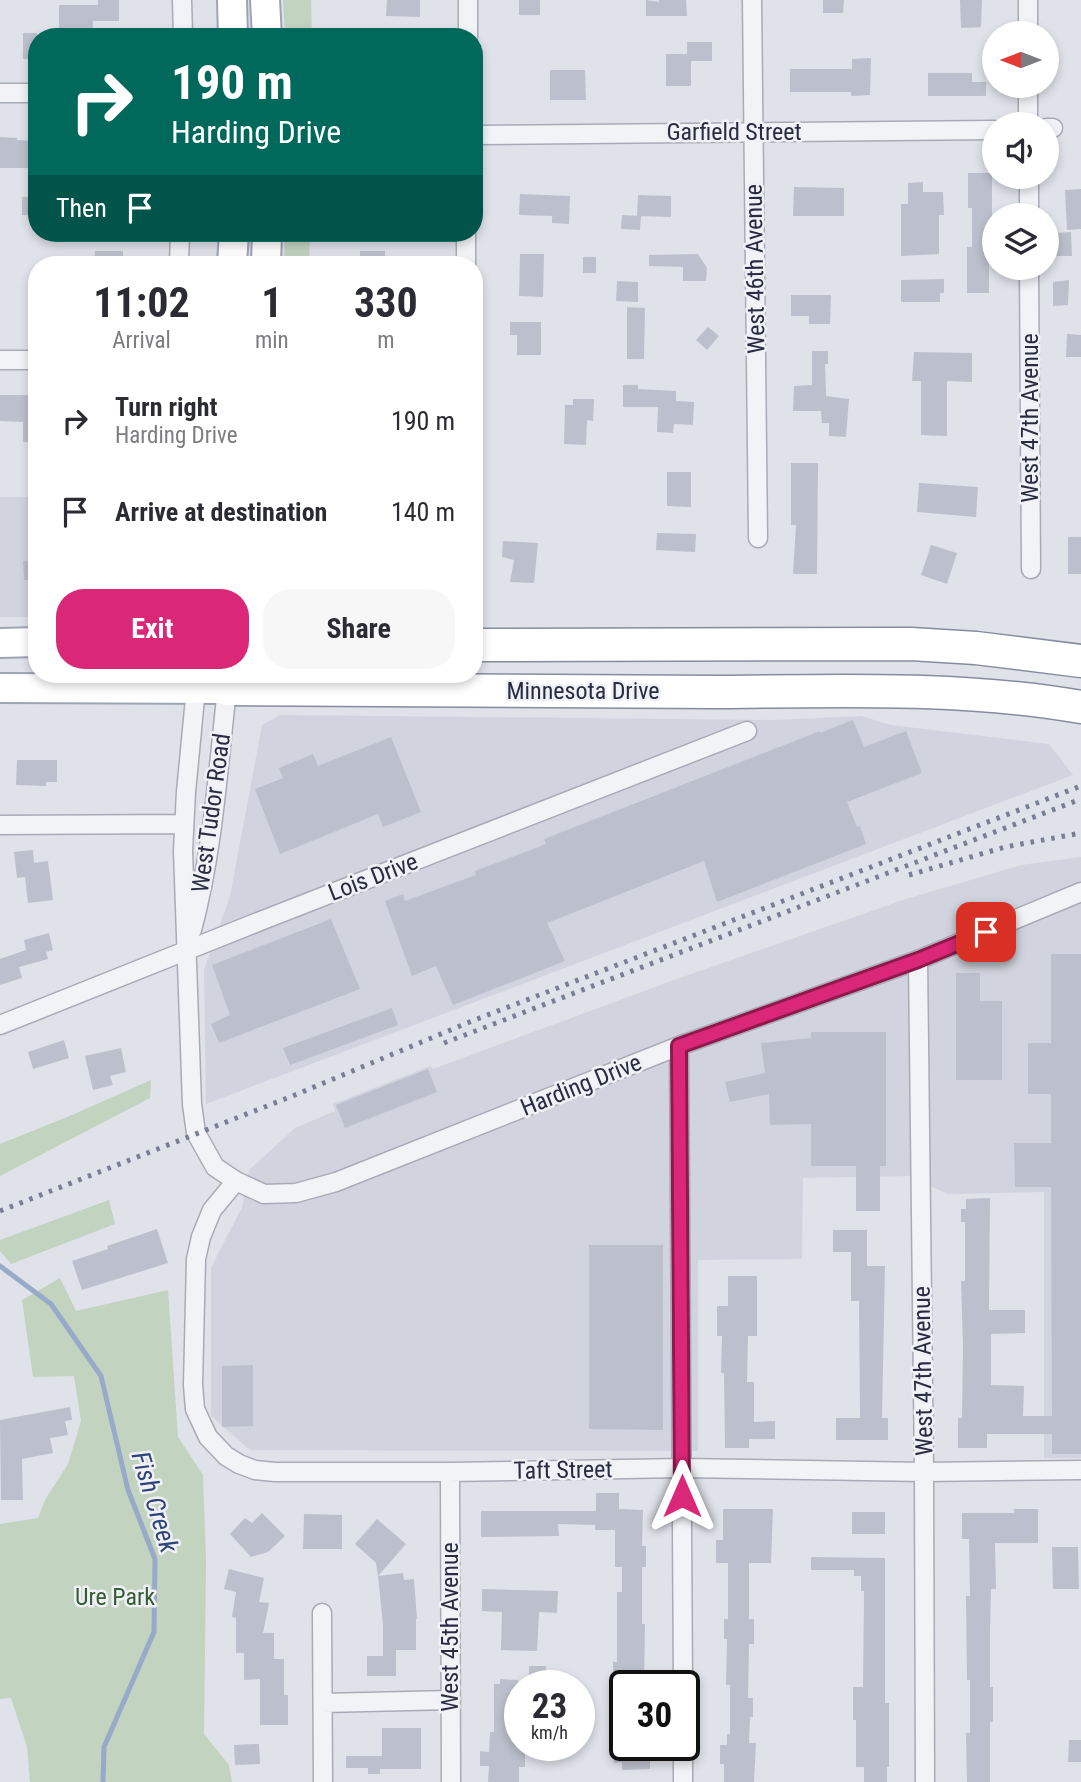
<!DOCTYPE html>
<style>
body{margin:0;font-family:"Roboto Condensed",sans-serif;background:#f7f7f7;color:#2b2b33;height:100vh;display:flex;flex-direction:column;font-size:26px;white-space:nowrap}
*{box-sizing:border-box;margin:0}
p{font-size:23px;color:#7c7c81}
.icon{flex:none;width:38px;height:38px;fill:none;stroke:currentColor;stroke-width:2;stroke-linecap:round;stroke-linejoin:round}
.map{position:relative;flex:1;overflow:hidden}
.details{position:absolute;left:28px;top:256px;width:455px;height:427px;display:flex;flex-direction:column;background:#fff;border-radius:28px;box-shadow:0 4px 10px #0003}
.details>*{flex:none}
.banner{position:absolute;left:28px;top:28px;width:455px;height:214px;border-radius:28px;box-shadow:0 4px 10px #0003;background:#00695c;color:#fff;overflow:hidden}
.needle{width:46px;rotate:270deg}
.tools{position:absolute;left:982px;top:21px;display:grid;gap:14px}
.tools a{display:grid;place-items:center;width:77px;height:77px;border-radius:50%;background:#fff;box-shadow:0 4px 10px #0003;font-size:35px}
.speed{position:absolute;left:504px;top:1670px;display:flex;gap:14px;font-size:35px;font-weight:700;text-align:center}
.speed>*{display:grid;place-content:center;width:91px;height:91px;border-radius:50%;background:#fff;box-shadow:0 4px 10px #0003;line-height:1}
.speed small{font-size:18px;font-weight:400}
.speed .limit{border:4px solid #111;border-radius:10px;background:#fff;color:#111}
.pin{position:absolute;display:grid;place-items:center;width:60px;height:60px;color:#fff;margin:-30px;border-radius:14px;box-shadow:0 4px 10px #0006}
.me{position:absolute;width:77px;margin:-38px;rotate:0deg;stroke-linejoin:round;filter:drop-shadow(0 0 5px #0008)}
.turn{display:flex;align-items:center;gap:24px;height:147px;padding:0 28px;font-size:32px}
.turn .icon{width:91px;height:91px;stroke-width:2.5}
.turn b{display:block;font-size:49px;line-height:60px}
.then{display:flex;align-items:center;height:66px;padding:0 28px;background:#0003;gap:14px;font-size:26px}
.eta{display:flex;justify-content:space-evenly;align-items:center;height:119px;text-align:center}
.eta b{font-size:42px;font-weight:700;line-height:49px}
.action{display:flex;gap:14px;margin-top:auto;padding:14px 28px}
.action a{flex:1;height:80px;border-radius:28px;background:#db2777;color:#fff;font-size:28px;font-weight:700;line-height:80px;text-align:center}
.action a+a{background:#f7f7f7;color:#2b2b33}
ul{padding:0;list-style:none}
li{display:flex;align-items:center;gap:21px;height:91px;padding:0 28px}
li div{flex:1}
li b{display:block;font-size:26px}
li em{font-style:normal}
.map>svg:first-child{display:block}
.built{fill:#d1d4de}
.green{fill:#c2d3c0}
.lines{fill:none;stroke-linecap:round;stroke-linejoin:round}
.stream{stroke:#99a9ca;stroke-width:5}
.building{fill:#bcc0cc}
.street-casing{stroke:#a8abb7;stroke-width:21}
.primary-casing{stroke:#9ea4b5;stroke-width:32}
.highway-casing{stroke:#868ca0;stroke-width:35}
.street{stroke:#f2f3f7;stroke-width:18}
.primary{stroke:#fff;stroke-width:28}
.highway{stroke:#fff;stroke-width:32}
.rail{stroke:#787e93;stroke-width:5;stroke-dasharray:3.5 7;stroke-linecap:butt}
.route-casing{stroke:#8e194d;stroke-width:18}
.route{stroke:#db2777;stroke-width:12}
.labels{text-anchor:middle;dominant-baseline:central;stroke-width:5;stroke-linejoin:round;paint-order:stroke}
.street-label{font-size:24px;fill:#282c41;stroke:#eff1f6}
.park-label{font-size:24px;fill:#355d34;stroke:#eff1f6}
.water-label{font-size:26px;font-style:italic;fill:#304476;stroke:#eff1f6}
</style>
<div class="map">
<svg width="1081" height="1782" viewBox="0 0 1081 1782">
<rect width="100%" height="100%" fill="#dfe2e9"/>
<path class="built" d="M0,497H37V617H0Z
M280,715L776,720L861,716L891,725L1049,744L1073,775L206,1104L204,970L230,896L262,725Z
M1081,857V1458H1044V1192L947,1194L910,1176L803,1178L802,1259L698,1260V1451L250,1450L211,1416V1268L242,1207L249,1170L295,1128L335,1111L333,1104L430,1066L433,1069L674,980L906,899L1021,865Z"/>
<path class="green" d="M283,0H311L312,37H285Z
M285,233H310L309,264H284Z
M151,1080L150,1098L0,1176V1144L72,1115Z
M109,1200L115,1224L11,1264L0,1251V1240Z
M60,1278L76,1311L168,1290L178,1437L203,1475L206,1562L204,1734L229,1765L232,1782H30L27,1747L11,1698L0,1699V1524L38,1518L45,1500L68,1464L81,1421L74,1376L33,1377L22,1300Z"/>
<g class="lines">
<path class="stream" d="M0,1266L51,1304L101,1376L128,1490L155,1559L154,1632L104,1747L103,1782"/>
</g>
<path class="building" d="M98,0H119V21H93V37H59V5H98Z
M387,0H420V17L386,16Z
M519,0H540V15H519Z
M646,0L659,2V0H686L687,16H646Z
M823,0H844L843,13H823Z
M960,0H982L981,27L961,28Z
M23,33H37V59H23Z
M687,42H712V61H691V86H666V54H687Z
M871,58L870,95L851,96V92H790V69H852V59Z
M550,70H585L586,100H550Z
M928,73H972V82H986V96H928Z
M0,137L17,138V140L37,141V168H0Z
M968,173H992V225H989V293H967V247H972V208H968Z
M923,182V192H943L944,215H939V254L901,256V204H908V183Z
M794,187L844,188V216H793Z
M1081,189V229L1067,230L1065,190Z
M520,194L570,196L569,224L552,223V216L519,215Z
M638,195L671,196V217L637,216Z
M22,197H35V215H22Z
M622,215L641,216L640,230L621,229Z
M1071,232L1072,256H1055V233Z
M95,251H123V264H94Z
M360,251H385V264H360Z
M520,254H544L543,297L519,296Z
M698,254L707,268L706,281H683V267L649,266V255Z
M583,257H596V273H583Z
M944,279V293H940V302H901V280Z
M1069,280L1068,305L1053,306V282Z
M617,281L638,282V302L616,301Z
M791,295H831L830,324H809V316H791Z
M627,307L645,308L644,359H627Z
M510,322H541V355H517V335H510Z
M708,327L719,336L707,350L696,340Z
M1067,334L1081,335V357H1066Z
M812,351H828V364H825L826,396L849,399L846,437L829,436V423H822L821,411H793L794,386L812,385Z
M914,352L972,353V382L947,381V436L921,435V381H912Z
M623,385H638V389L676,391V401L694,402L693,425L674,424L673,433L657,432L658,407H623Z
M0,395H37V442H23V422L0,421Z
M573,399H594L593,421L587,420L586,445L564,444L565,405H573Z
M791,463H818L817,574H793L796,525H791Z
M667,472H691V507L667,506Z
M919,483L978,487L976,517L917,512Z
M657,533L696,534L695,552L656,550Z
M1068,537H1081V574H1068Z
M503,541L538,543L534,583L510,582L514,560L502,557Z
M931,545L957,553L947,584L921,575Z
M23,561H37V580H24Z
M853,720L864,747L906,731L922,773L847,802L857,827L860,826L866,844L717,902L704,861L547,923L565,961L453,1005L436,966L412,976L385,901L403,894L405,901L476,875L475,871L546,844L544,839L820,731V733Z
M391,737L421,812L383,827L378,814L280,854L255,789L283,778L279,768L313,754L318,766Z
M17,760H57V782H46V786L16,785Z
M33,850L34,863L48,861L53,900L28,903L25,877L17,878L14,852Z
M331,919L360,989L219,1043L211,1024L230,1015L212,965Z
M49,933L53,950L46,952L48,959L19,967L22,978L0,985V959L26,950L24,940Z
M1051,954H1081V1454H1052V1434H987V1448H958V1418H962L963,1346L961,1281H965V1222H961V1209H966V1199L990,1198L989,1310H1025V1333L991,1334V1385L1024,1386L1023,1416H1052L1051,1187H1015L1014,1143H1051V1094H1028V1043H1051Z
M956,973H980V1001H1002V1080H956Z
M392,1008L398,1025L290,1065L283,1048Z
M811,1032H886V1166H880V1211H856V1166H811V1124L770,1125L769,1094L730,1102L725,1082L765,1073L761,1043L811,1038Z
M64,1040L69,1058L33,1069L28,1052Z
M121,1048L126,1072L110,1076L113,1085L93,1090L85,1056Z
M428,1069L437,1092L345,1128L336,1105Z
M157,1229L168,1263L82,1290L72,1261L108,1249L107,1246Z
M833,1230H867V1266H885L882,1418H888V1440H836V1418H860L859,1301H851V1252H833Z
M589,1245H663V1430L589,1429Z
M728,1276H757V1336H748L747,1382H754V1422L775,1421V1439H749V1448H725L724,1373H721L722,1336H717V1306H728Z
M253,1365V1426L222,1427V1366Z
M70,1407L72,1420L65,1421L68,1435L50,1438L53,1453L22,1459L23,1500H1L0,1420Z
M596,1493H619V1509L643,1510L642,1546H646V1567H642V1624H645L644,1685H613V1662H617V1592H622V1567H615V1530H595V1525L558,1524L559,1536L481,1537V1511H596Z
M723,1509H773L771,1563H749V1619H754V1644H749L748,1698H753V1717H750L749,1743H756L754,1782H724V1764H720V1745H727V1734H730V1685H726L727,1639H724V1619H728V1563H716V1540H723Z
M1014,1509H1038V1543H995L996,1589H991L990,1632V1687H993V1722H990V1782H967L966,1733H970V1680H967L966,1596H970L969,1539H962V1513H1014Z
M852,1512H885V1534H852Z
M262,1513L285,1536L268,1552L251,1557L230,1534L245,1518L252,1523Z
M304,1514L342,1515V1549H303Z
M377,1519L406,1544L378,1576L376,1563L355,1544Z
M1052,1547H1078L1079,1589H1053Z
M811,1557L885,1558V1703H889V1767H887V1782H864V1767H856V1720H853V1687H863L864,1591H861V1576H854V1570H811Z
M229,1569L264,1578L259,1602L269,1603L263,1633H274V1659H284V1695H288V1725H260V1679L244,1680V1653H236V1618L232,1617L236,1592L224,1589Z
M403,1573L404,1580L414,1579L417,1619H416V1650H396V1676H367V1656H383V1625L378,1576Z
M482,1589L558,1591L557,1613L539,1612L537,1651L501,1650L502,1612L482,1611Z
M529,1666H546L545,1685H529Z
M500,1679L518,1680L517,1733H520V1745H525V1767H519V1782H488L489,1766H480V1751L489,1752L490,1732H494V1684H500Z
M382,1728H421V1769H380V1774H368V1768H346V1756H382Z
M1069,1740H1081V1762H1068Z
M259,1744L260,1764L235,1765L234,1745Z
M616,1745H642L643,1752H650V1769L622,1770V1762L614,1763L613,1747H616Z"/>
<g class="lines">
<defs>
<path id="street" d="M182,0L183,37
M752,0L758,538
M1028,0V33
M468,37V0
M1028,86V124
M0,93H37
M1046,128H1053
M474,135L994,130
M1029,177V215
M179,264L180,233
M466,264V233
M1029,268L1031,569
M0,360H37
M196,688L186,792L183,851L192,1104L196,1133L215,1167L236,1181L264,1194L296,1193L336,1182L679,1046L918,960L1081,892
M0,825L183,824
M192,930C213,852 218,770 227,689
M918,960L924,1472L925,1782
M0,1025L263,920L747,731
M679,1046L683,1685
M236,1181L212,1210L201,1237L196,1259L193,1385L195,1409L208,1437L226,1456L239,1464L255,1470L275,1472H450L682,1468L924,1472L1081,1470
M450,1472L451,1782
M322,1613L323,1782
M323,1703L451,1700
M683,1745V1782"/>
<path id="primary" d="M232,0L233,37
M265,0L267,37
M232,264L234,233
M266,264L267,233
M0,643L37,642
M0,688L227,689L229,674"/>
<path id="highway" d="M474,645L911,644L976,648L1081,661
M227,689C390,691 553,692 715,692C838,691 960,686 1081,707"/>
</defs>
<use href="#street" class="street-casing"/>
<use href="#primary" class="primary-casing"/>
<use href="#highway" class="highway-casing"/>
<use href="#street" class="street"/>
<use href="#primary" class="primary"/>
<use href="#highway" class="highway"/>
<path class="rail" d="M909,875L1005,847L1081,833
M444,1043L1081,799
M0,1211L295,1095L472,1021L1081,786"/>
</g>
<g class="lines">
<defs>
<path id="route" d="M682,1496L679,1046L918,960L986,932"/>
</defs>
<use href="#route" class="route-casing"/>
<use href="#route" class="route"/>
</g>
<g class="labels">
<g class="street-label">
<text x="734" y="132">Garfield Street</text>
<text transform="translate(755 269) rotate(-91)">West 46th Avenue</text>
<text transform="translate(1030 418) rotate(-90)">West 47th Avenue</text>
<text x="583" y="691">Minnesota Drive</text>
<text transform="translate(211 813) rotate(-82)">West Tudor Road</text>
<text transform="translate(373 877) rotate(-21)">Lois Drive</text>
<text transform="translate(581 1085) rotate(-22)">Harding Drive</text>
<text transform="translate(923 1371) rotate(-91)">West 47th Avenue</text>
<text transform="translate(563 1470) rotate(-1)">Taft Street</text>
<text transform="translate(450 1627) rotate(-90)">West 45th Avenue</text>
</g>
<g class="park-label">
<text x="115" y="1597">Ure Park</text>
</g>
<g class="water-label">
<text transform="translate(155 1502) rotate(73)">Fish Creek</text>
</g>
</g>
</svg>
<div class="tools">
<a><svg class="needle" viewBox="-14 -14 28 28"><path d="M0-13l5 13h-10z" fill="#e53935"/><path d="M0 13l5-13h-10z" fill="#7c7c81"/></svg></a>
<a><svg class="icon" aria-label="sound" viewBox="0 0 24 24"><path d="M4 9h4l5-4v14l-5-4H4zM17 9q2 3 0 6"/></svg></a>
<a><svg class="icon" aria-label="layers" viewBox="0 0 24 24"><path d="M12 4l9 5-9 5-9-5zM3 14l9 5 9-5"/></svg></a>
</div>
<div class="speed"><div>23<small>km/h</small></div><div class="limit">30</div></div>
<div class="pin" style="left:986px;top:932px;background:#d93025"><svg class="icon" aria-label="arrive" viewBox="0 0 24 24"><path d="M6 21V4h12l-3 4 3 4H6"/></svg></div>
<svg class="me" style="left:682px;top:1496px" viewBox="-20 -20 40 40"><path d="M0-17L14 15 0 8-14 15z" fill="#db2777" stroke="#fff" stroke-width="4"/></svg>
<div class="banner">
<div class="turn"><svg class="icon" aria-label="right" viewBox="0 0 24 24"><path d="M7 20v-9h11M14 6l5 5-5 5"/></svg><div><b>190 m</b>Harding Drive</div></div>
<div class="then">Then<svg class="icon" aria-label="arrive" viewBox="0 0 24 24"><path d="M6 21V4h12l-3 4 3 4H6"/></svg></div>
</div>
<section class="details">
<div class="eta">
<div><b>11:02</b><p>Arrival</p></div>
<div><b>1</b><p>min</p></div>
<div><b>330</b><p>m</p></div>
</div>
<ul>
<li><svg class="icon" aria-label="right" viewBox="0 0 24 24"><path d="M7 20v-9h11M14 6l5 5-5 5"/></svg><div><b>Turn right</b><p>Harding Drive</p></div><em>190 m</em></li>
<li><svg class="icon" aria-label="arrive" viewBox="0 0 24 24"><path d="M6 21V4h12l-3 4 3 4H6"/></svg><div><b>Arrive at destination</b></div><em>140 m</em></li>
</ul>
<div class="action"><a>Exit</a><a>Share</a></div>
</section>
</div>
